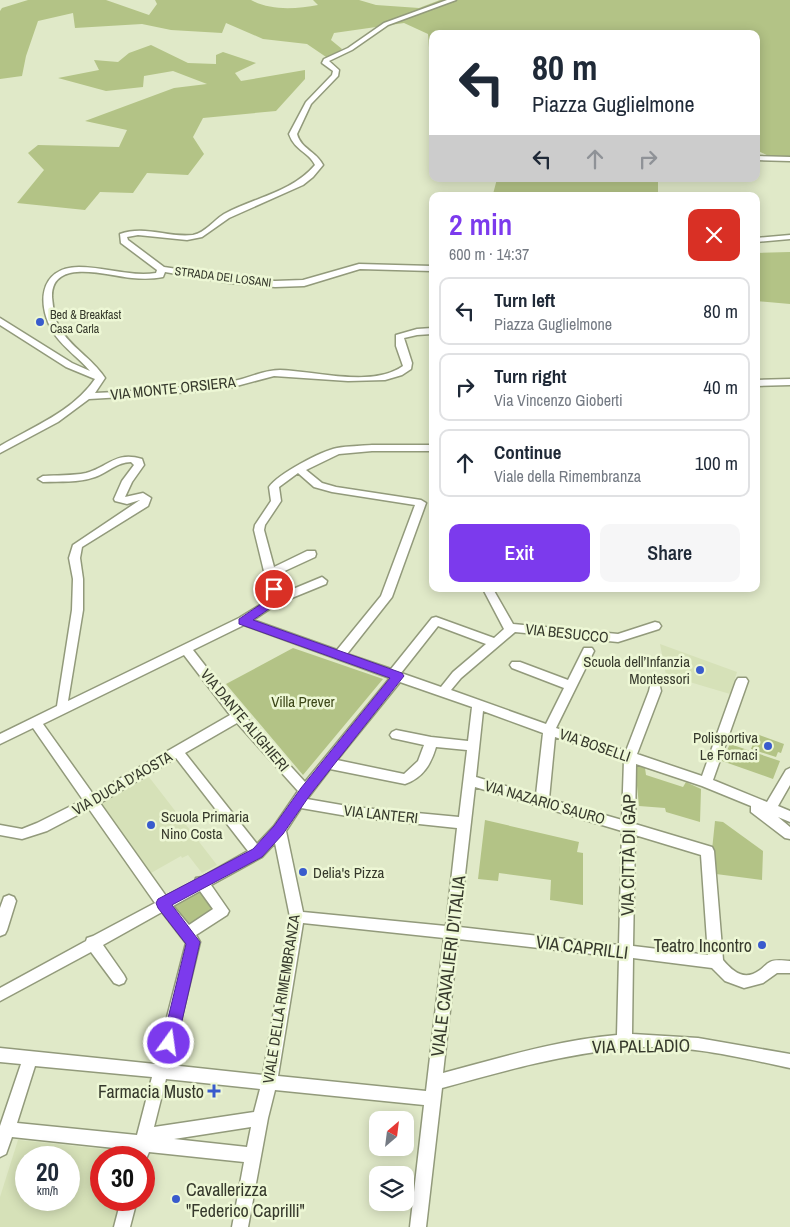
<!DOCTYPE html>
<meta charset="utf-8">
<style>
body{margin:0;font-family:"Archivo Narrow",sans-serif;background:#f6f6f7;color:#1f2937;height:100vh;display:flex;flex-direction:column;font-size:19px;white-space:nowrap}
*{box-sizing:border-box;margin:0}
p{font-size:16px;color:#747a83}
.icon{flex:none;width:28px;height:28px;fill:none;stroke:currentColor;stroke-width:2;stroke-linecap:round;stroke-linejoin:round}
.map{position:relative;flex:1;overflow:hidden}
.drawer{position:absolute;left:429px;top:192px;width:331px;height:400px;display:flex;flex-direction:column;background:#fff;border-radius:10px;box-shadow:0 2px 12px #0003}
.drawer>*{flex:none}
.banner{position:absolute;left:429px;top:30px;width:331px;height:152px;border-radius:10px;box-shadow:0 2px 12px #0003;background:#fff;color:#1f2937;overflow:hidden}
.needle{width:32px;rotate:28deg}
.buttons{position:absolute;left:369px;top:1111px;display:grid;gap:10px}
.buttons a{display:grid;place-items:center;width:45px;height:45px;border-radius:10px;background:#fff;box-shadow:0 2px 12px #0003;font-size:25px}
.speed{position:absolute;left:15px;top:1146px;display:flex;gap:10px;font-size:25px;font-weight:700;text-align:center}
.speed>*{display:grid;place-content:center;width:65px;height:65px;border-radius:50%;background:#fff;box-shadow:0 2px 12px #0003;line-height:1}
.speed small{font-size:12px;font-weight:400}
.speed .limit{border:8px solid #d22;background:#fff;color:#111}
.pin{position:absolute;display:grid;place-items:center;width:42px;height:42px;color:#fff;margin:-21px;border:2px solid #fff;border-radius:50%;box-shadow:0 1px 5px #0007}
.me{position:absolute;width:55px;margin:-28px;rotate:14deg;stroke-linejoin:round;filter:drop-shadow(0 0 4px #0008)}
.turn{display:flex;align-items:center;gap:18px;height:105px;padding:0 20px;font-size:22px}
.turn .icon{width:65px;height:65px;stroke-width:2.5}
.turn b{display:block;font-size:35px;line-height:42px}
.lanes{display:flex;align-items:center;height:48px;padding:0 20px;background:#0003;justify-content:center;gap:25px;direction:ltr}
.lanes .off{opacity:.35}
.round{display:grid;place-items:center;flex:none;width:52px;height:52px;border-radius:10px;background:#f6f6f7}
.overview{display:flex;align-items:center;justify-content:space-between;height:85px;padding:0 20px}
h1{font-size:30px;font-weight:600;line-height:38px;color:#7c3aed}
.cta{display:flex;gap:10px;margin-top:auto;padding:10px 20px}
.cta a{flex:1;height:58px;border-radius:10px;background:#7c3aed;color:#fff;font-size:20px;font-weight:600;line-height:58px;text-align:center}
.cta a+a{background:#f6f6f7;color:#1f2937}
ul{padding:0;list-style:none}
li{display:flex;align-items:center;gap:15px;height:68px;margin:0 10px 8px;padding:0 10px;border:2px solid #e0e1e3;border-radius:10px}
li div{flex:1}
li b{display:block;font-size:19px}
li em{font-style:normal}
.map>svg:first-child{display:block}
.built{fill:#d6e1b8;fill-rule:evenodd}
.green{fill:#b3c386}
.lines{fill:none;stroke-linecap:round;stroke-linejoin:round}
.minor-casing{stroke:#929a7b;stroke-width:3}
.minor{fill:#fff;fill-rule:evenodd}
.route{fill:#7c3aed;stroke:#51269a}
.poi-dot{fill:#395bcd;stroke:#edf7d5;stroke-width:2}
.labels{text-anchor:middle;dominant-baseline:central;stroke-width:5;stroke-linejoin:round;paint-order:stroke}
.far-street-label{font-size:12px;fill:#36392c;stroke:#edf7d5}
.far-poi-label{font-size:12px;fill:#36392c;stroke:#edf7d5;text-anchor:start}
.street-label{font-size:15px;fill:#36392c;stroke:#edf7d5}
.poi-label{font-size:15px;fill:#36392c;stroke:#edf7d5;text-anchor:end}
.park-label{font-size:15px;fill:#3c4618;stroke:#edf7d5}
.near-street-label{font-size:18px;fill:#36392c;stroke:#edf7d5}
.near-poi-label{font-size:18px;fill:#36392c;stroke:#edf7d5;text-anchor:end}
</style>
<div class="map">
<svg width="790" height="1227" viewBox="0 0 790 1227">
<rect width="100%" height="100%" fill="#e0e9c8"/>
<path class="built" d="M660,644L737,672L730,694L666,675Z
M149,777L217,865L202,873L188,855L182,858L181,856L151,873L100,802Z
M18,1140L131,1152L130,1157L101,1158V1200H120L113,1227H0V1197ZM26,1158H69V1200H26Z"/>
<path class="green" d="M28,0H106L149,15L157,4L155,0H251C270,11 297,9 318,5L313,0H359L376,5L419,8L440,0H790V159H775L756,150V34H432V88L428,34L404,23L334,33L331,40L342,49L329,59L307,44L263,39L226,23L222,33L171,30L142,24L75,28L73,13L38,21L26,56L22,76L0,79V11L2,8Z
M151,45L188,63L216,64V55L223,52L256,63L235,73L241,81L305,70V79L276,111L203,118L193,137L204,154L188,175L147,173L133,193L100,192L85,210L17,203L44,170L28,153L38,145L119,147L127,130L85,121L174,88L207,84L173,71L144,76L143,87L106,91L58,78L99,70L94,60L118,62L129,53Z
M497,179H658V196H508L493,194Z
M790,252V304L756,301V253Z
M293,648L383,679L303,775L226,684Z
M754,733L784,744L781,753L778,752L776,757L751,749L753,744L750,743Z
M730,744L780,761L773,779L722,761Z
M635,765L645,768L646,775L683,787L686,782L701,789L700,822L666,812L665,808L639,806Z
M485,820L579,842L577,852L583,853V905L550,900L551,880L499,873L498,881L478,879Z
M715,821L723,822L763,851L762,880L716,874L712,850Z
M198,889L216,913L188,930L170,906Z"/>
<g class="lines">
<defs>
<path id="minor" d="M447,0H456L388,25L352,50L329,61L339,70L338,76L311,104L297,134C301,149 316,151 323,165L313,177L303,185L229,218L202,237L187,240L138,235L127,237L128,240L164,267L230,277L275,281L303,280L359,264L432,266V271L360,269L304,286L275,287L230,283L165,272L163,277C153,279 143,279 132,278C109,276 51,257 52,297C53,307 54,318 59,327C70,347 92,358 105,378L95,393C139,391 184,388 228,382C245,380 262,370 280,370C316,371 372,388 403,366L396,346V335L417,329L432,328V334L417,335L404,338L412,363L411,369L402,375L385,380L348,381L274,376L229,388L157,395L89,399L58,422L0,453V446C34,426 72,412 95,379L66,367L0,325V318L72,363L90,371C79,358 65,349 55,335C36,307 38,267 79,267C105,267 131,277 156,273L157,270L121,243L120,234C145,225 168,238 193,235C205,233 214,220 224,214C255,197 291,193 315,165C309,152 295,151 289,134L306,102L332,75L333,71L322,63L324,59L348,48L384,23Z
M756,156L790,157V161L756,160Z
M790,235V239L756,242V238Z
M790,379V385L756,386V380Z
M372,445H432V451H372L339,454L306,470L322,483L336,487L421,500L426,503L392,597L347,654L391,669L432,618L436,617L494,638L504,629L483,589H493L513,624L618,634L655,622L659,623L661,626L659,629L618,642L515,632L461,678L451,690L546,724L564,688L512,668L510,665L512,662H520L568,680L584,648H592L594,651L556,728L626,751L649,691L651,682H659L661,691L637,754L702,776L736,681L738,678H746L748,681L713,780L767,802L786,770L790,768V785L778,806L790,811V822L778,817L790,827V839L785,838L751,812V806L702,786L636,764L635,824L712,847L714,851L723,960C734,973 745,981 760,970C764,967 766,964 770,962C776,959 784,961 790,961V973H777L763,983L744,988L725,981L712,968L633,958L632,1034L698,1038L790,1054V1068C738,1057 681,1043 628,1048C564,1054 503,1071 442,1088L426,1227H410L424,1105L275,1090L268,1118L248,1227H232L244,1162L149,1152L144,1164V1158H131L133,1150L12,1137L6,1154L0,1157V1126L21,1064L0,1062V1048L155,1064L186,943L162,912L103,945L124,975L126,979L124,983L119,985L114,983L91,952L0,1001V988L86,941L87,938L93,936L155,903L89,809L47,831L22,839L0,835V825L22,829L37,823L83,800L33,728L0,744V734L57,706L72,610L73,579L69,558L73,545L140,500L127,504L115,501L114,499L122,481L134,465L131,462C117,462 107,473 95,477C78,483 60,481 43,482L38,479L43,476C57,475 72,476 86,473C109,467 115,451 142,459L144,465L132,482L125,497L143,493L151,498L148,506L82,547L80,558L83,579V610L68,701L239,618L268,600L270,596L254,530L255,525L271,501L269,487C278,474 321,451 337,448C348,446 360,446 372,445ZM298,473L314,487L332,492L415,505L381,596L337,650L253,620L277,604L326,584L327,581L322,577L281,594L276,575L315,557L316,554L315,551H307L274,567L264,530L265,525L281,501L279,487ZM244,625L390,678L305,782L242,713L193,650ZM438,626L486,644L453,672L441,687L401,673ZM184,655L230,715L93,794L43,724ZM400,682L472,707L468,741L431,737L396,730L392,732L390,735L392,738L424,745L418,761L404,774L337,760ZM483,711L543,733L536,795L476,777ZM237,723L298,791L274,826L257,844L185,753ZM555,737L624,760L622,820L549,799ZM436,747L467,750L459,817L353,807L307,799L330,769L405,784C423,778 431,764 436,747ZM176,758L248,851L202,877L196,878L195,881L166,896L100,803ZM475,787L622,831L619,945L459,927ZM301,808L353,817L457,828L446,926L303,912L286,831ZM635,835L701,855L708,955L633,946ZM275,843L290,917L263,1075L170,1065L200,942L196,935L227,915L229,911L211,885L262,857ZM200,891L213,909L189,925L173,906ZM303,923L444,938L426,1091L278,1076ZM458,939L619,957L617,1035C557,1040 500,1058 443,1073ZM35,1066L152,1077L137,1135L17,1123ZM166,1079L260,1089L254,1112L154,1127ZM251,1127L247,1147L174,1139Z
M9,895L14,897L16,901L7,930L5,934L0,936V908L4,897Z
M121,1200H137L130,1227H114Z"/>
</defs>
<use href="#minor" class="minor-casing"/>
<use href="#minor" class="minor"/>
</g>
<path class="route" d="M274,585L280,589L279,602L253,620L402,673L404,676L310,795L283,834L262,857L172,905L200,942L177,1043L174,1048L169,1050L164,1048L162,1043L186,944L158,908L156,903L158,899L253,849L274,826L301,788L390,678L239,624V619L270,598L269,589Z"/>
<g class="poi-dot">
<circle cx="40" cy="322" r="5"/>
<circle cx="700" cy="670" r="5"/>
<circle cx="768" cy="746" r="5"/>
<circle cx="151" cy="825" r="5"/>
<circle cx="303" cy="872" r="5"/>
<circle cx="762" cy="945" r="5"/>
<path d="M211.5 1083.5h5v5h5v5h-5v5h-5v-5h-5v-5h5z"/>
<circle cx="176" cy="1199" r="5"/>
</g>
<g class="labels">
<g class="far-street-label">
<text transform="translate(223 277) rotate(7)">STRADA DEI LOSANI</text>
</g>
<g class="far-poi-label">
<text x="50" y="315">Bed &amp; Breakfast<tspan x="50" dy="14">Casa Carla</tspan></text>
</g>
<g class="street-label">
<text transform="translate(173 388) rotate(-6)">VIA MONTE ORSIERA</text>
<text transform="translate(567 633) rotate(6)">VIA BESUCCO</text>
<text transform="translate(245 720) rotate(50)">VIA DANTE ALIGHIERI</text>
<text transform="translate(595 745) rotate(19)">VIA BOSELLI</text>
<text transform="translate(122 783) rotate(-30)">VIA DUCA D'AOSTA</text>
<text transform="translate(545 802) rotate(16)">VIA NAZARIO SAURO</text>
<text transform="translate(381 814) rotate(6)">VIA LANTERI</text>
<text transform="translate(281 999) rotate(-81)">VIALE DELLA RIMEMBRANZA</text>
</g>
<g class="poi-label">
<text x="690" y="661">Scuola dell’Infanzia<tspan x="690" dy="17">Montessori</tspan></text>
<text x="758" y="737">Polisportiva<tspan x="758" dy="17">Le Fornaci</tspan></text>
<text x="161" y="816" text-anchor="start">Scuola Primaria<tspan x="161" dy="17">Nino Costa</tspan></text>
<text x="313" y="872" text-anchor="start">Delia's Pizza</text>
</g>
<g class="park-label">
<text x="303" y="701">Villa Prever</text>
</g>
<g class="near-street-label">
<text transform="translate(628 855) rotate(-89)">VIA CITTÀ DI GAP</text>
<text transform="translate(582 947) rotate(7)">VIA CAPRILLI</text>
<text transform="translate(448 966) rotate(-83)">VIALE CAVALIERI D'ITALIA</text>
<text transform="translate(641 1046) rotate(-1)">VIA PALLADIO</text>
</g>
<g class="near-poi-label">
<text x="752" y="945">Teatro Incontro</text>
<text x="204" y="1091">Farmacia Musto</text>
<text x="186" y="1189" text-anchor="start">Cavallerizza<tspan x="186" dy="21">"Federico Caprilli"</tspan></text>
</g>
</g>
</svg>
<div class="buttons">
<a><svg class="needle" viewBox="-14 -14 28 28"><path d="M0-13l5 13h-10z" fill="#e53935"/><path d="M0 13l5-13h-10z" fill="#747a83"/></svg></a>
<a><svg class="icon" aria-label="layers" viewBox="0 0 24 24"><path d="M12 4l9 5-9 5-9-5zM3 14l9 5 9-5"/></svg></a>
</div>
<div class="speed"><div>20<small>km/h</small></div><div class="limit">30</div></div>
<div class="pin" style="left:274px;top:589px;background:#d93025"><svg class="icon" aria-label="arrive" viewBox="0 0 24 24"><path d="M6 21V4h12l-3 4 3 4H6"/></svg></div>
<svg class="me" style="left:169px;top:1043px" viewBox="-20 -20 40 40"><circle r="17" fill="#7c3aed" stroke="#fff" stroke-width="3"/><path d="M0-11L8 9 0 5-8 9z" fill="#fff"/></svg>
<div class="banner">
<div class="turn"><svg class="icon" aria-label="left" viewBox="0 0 24 24"><path d="M17 20v-9H6M10 6l-5 5 5 5"/></svg><div><b>80 m</b>Piazza Guglielmone</div></div>
<div class="lanes"><svg class="icon" aria-label="left" viewBox="0 0 24 24"><path d="M17 20v-9H6M10 6l-5 5 5 5"/></svg><svg class="icon off" aria-label="ahead" viewBox="0 0 24 24"><path d="M12 20V5M6 11l6-6 6 6"/></svg><svg class="icon off" aria-label="right" viewBox="0 0 24 24"><path d="M7 20v-9h11M14 6l5 5-5 5"/></svg></div>
</div>
<section class="drawer">
<div class="overview"><div><h1>2 min</h1><p>600 m · 14:37</p></div><a class="round" style="background:#d93025;color:#fff"><svg class="icon" aria-label="close" viewBox="0 0 24 24"><path d="M6 6l12 12M18 6L6 18"/></svg></a></div>
<ul>
<li><svg class="icon" aria-label="left" viewBox="0 0 24 24"><path d="M17 20v-9H6M10 6l-5 5 5 5"/></svg><div><b>Turn left</b><p>Piazza Guglielmone</p></div><em>80 m</em></li>
<li><svg class="icon" aria-label="right" viewBox="0 0 24 24"><path d="M7 20v-9h11M14 6l5 5-5 5"/></svg><div><b>Turn right</b><p>Via Vincenzo Gioberti</p></div><em>40 m</em></li>
<li><svg class="icon" aria-label="ahead" viewBox="0 0 24 24"><path d="M12 20V5M6 11l6-6 6 6"/></svg><div><b>Continue</b><p>Viale della Rimembranza</p></div><em>100 m</em></li>
</ul>
<div class="cta"><a>Exit</a><a>Share</a></div>
</section>
</div>
